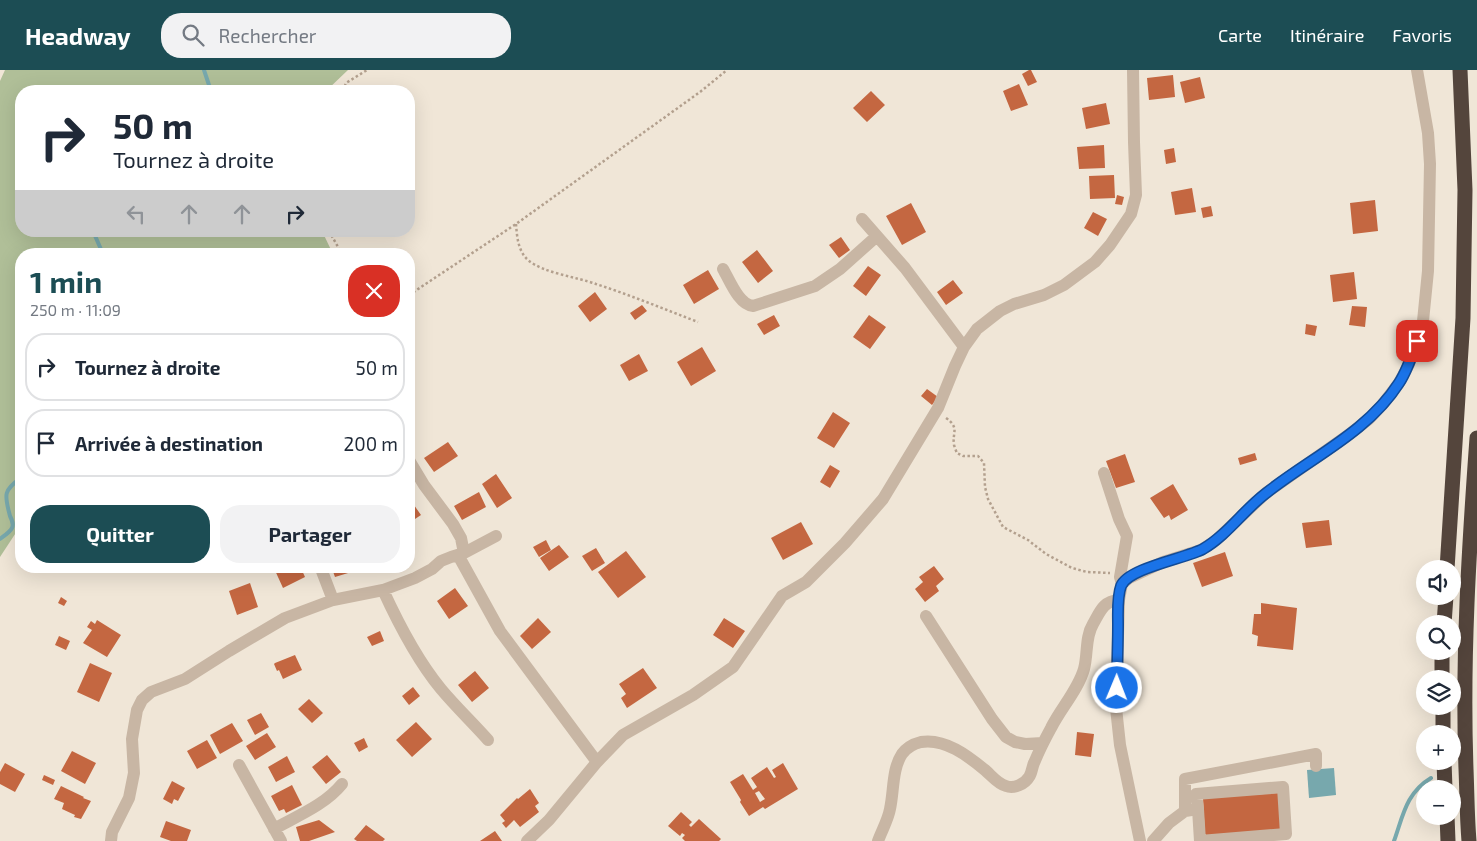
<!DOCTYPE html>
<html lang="fr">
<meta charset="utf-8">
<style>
body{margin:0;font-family:"Exo 2",sans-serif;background:#f2f2f3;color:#1f2937;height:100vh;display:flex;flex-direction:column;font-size:19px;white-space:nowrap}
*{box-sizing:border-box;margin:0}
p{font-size:16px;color:#747a83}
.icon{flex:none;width:28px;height:28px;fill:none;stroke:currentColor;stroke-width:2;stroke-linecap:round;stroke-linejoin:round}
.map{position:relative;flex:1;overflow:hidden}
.drawer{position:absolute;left:15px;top:178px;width:400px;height:325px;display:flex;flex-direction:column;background:#fff;border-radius:20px;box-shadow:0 5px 20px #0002}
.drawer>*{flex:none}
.hud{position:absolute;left:15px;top:15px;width:400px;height:152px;border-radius:20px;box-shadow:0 5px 20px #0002;background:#fff;color:#1f2937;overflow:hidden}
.fabs{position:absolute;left:1416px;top:490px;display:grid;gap:10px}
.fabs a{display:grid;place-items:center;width:45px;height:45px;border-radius:50%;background:#fff;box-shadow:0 5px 20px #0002;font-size:25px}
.pin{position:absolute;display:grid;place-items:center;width:42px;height:42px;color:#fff;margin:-21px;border-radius:10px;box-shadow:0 2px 8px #0006}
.me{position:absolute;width:55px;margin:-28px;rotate:1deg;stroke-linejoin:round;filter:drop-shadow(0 0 4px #0008)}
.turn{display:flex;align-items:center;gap:18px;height:105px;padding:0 15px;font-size:22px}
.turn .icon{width:65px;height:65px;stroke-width:2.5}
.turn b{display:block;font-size:35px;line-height:42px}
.lanes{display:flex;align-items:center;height:48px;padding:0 15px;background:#0003;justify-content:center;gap:25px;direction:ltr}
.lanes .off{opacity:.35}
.round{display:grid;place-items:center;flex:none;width:52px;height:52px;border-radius:20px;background:#f2f2f3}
.summary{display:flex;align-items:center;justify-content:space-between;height:85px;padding:0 15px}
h1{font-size:30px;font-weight:700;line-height:38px;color:#1c4d54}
.action{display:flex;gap:10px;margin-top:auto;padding:10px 15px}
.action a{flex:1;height:58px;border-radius:20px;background:#1c4d54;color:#fff;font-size:20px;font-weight:700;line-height:58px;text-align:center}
.action a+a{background:#f2f2f3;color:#1f2937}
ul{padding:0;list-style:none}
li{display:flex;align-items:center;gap:15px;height:68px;margin:0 10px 8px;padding:0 5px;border:2px solid #e0e1e3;border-radius:20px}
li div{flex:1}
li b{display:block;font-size:19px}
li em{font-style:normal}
header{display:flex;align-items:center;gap:30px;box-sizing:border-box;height:70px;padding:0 25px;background:#1c4d54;color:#fff}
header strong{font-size:24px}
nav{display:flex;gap:28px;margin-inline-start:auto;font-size:18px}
.search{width:350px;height:45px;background:#f2f2f3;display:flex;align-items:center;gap:12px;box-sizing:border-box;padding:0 18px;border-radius:20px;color:#747a83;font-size:19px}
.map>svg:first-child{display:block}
.green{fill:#b0bf98}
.water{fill:#77a8ad}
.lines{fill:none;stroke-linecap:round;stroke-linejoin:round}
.stream{stroke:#77a8ad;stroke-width:4}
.building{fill:#c46741;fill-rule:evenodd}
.path{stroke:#b3a08e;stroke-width:2.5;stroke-dasharray:2.5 2.5;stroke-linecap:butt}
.minor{stroke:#c8b6a4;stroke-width:12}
.highway{stroke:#54453c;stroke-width:15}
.route-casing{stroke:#114b97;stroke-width:12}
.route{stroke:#1a73e8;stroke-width:9}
</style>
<header>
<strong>Headway</strong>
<div class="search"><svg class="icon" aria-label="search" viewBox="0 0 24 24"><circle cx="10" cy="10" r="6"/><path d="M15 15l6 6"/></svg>Rechercher</div>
<nav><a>Carte</a><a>Itinéraire</a><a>Favoris</a></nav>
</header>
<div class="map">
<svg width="1477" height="771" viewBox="0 0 1477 771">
<rect width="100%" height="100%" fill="#f0e6d7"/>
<path class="green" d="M5,0H348L326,21H21V161H322L333,184H21V455L0,487V11Z"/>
<path class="water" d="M1334,698L1336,725L1309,728L1307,700Z"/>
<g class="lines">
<path class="stream" d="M204,0L211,21
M93,161L103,184
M0,469C4,466 10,462 12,458C14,454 12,450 10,446C5,426 2,421 21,408
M1394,771C1403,746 1406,723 1431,708"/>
</g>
<path class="building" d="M1029,0H1031L1037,12L1028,16L1022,4Z
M1173,5L1175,27L1149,30L1147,8Z
M1200,7L1205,28L1185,33L1180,12Z
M1019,14L1028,35L1011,41L1003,21Z
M871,21L885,35L867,52L853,38Z
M1106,33L1110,54L1086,59L1082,38Z
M1104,75L1105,98L1079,99L1077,77Z
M1174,78L1176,92L1166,94L1164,80Z
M1114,105L1115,128L1090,129L1089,106Z
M1192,118L1196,142L1175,145L1171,122Z
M1117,125L1124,127L1122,135L1115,134Z
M1375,130L1378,161L1353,164L1350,133Z
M911,133L926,162L902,175L886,146Z
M1211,136L1213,146L1203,148L1201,138Z
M1093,142L1107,149L1098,166L1084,158Z
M841,167L850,180L839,188L829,175Z
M757,180L773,201L758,213L742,192Z
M868,196L881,205L866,226L853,216Z
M708,200L719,219L694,234L683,215Z
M1354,202L1357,229L1333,232L1330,205Z
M953,210L963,223L946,235L937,222Z
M595,222L607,239L590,252L578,236Z
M642,235L647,241L635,250L630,243Z
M1352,236L1367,237L1365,257L1349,255Z
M774,245L780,256L764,265L757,254Z
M869,245L886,257L870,279L853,267Z
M1306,254L1317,256L1315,266L1305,264Z
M702,277L716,301L691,316L677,292Z
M639,284L648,301L629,311L620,295Z
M927,319L938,327L932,335L921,326Z
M833,342L850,353L834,378L817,368Z
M448,372L458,386L434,402L424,388Z
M1255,383L1257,390L1240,395L1238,388Z
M1125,384L1135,412L1116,418L1106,391Z
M830,395L840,401L830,418L820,412Z
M496,404L512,428L497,438L482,414Z
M1173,414L1188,440L1171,450L1169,445L1164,448L1150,428Z
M479,422L486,437L462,450L454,436Z
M409,428L421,445L409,453Z
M1329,450L1332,475L1306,478L1302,453Z
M801,452L813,474L783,490L771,468Z
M546,470L551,480L539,487L533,477Z
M559,475L569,487L549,501L540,488Z
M596,478L605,493L592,501L582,486Z
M626,481L646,507L618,528L598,502Z
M1225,482L1233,506L1202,517L1193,493Z
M273,496H300L305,507L283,518Z
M331,496H357L358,500L335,507Z
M934,496L944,509L936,516L939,521L925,532L915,519L923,512L919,507Z
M250,513L258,537L237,545L229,521Z
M455,518L468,536L449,549L437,531Z
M61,527L67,531L64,536L58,533Z
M1261,533L1297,538L1293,580L1257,576L1258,566L1252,564L1254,544H1261Z
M538,548L551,562L532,579L520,566Z
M724,548L745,561L733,578L713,565Z
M97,550L121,565L107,587L83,573L92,560L87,557L91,551L95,554Z
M380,561L384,571L372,576L367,567Z
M59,566L70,571L66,580L55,575Z
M295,585L302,600L283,609L279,600L277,601L274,594L275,593Z
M90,593L112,603L99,632L77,622Z
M643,598L657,618L627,638L621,628L626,624L619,614Z
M475,601L489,618L472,632L458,615Z
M413,617L420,626L409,635L402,626Z
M309,629L323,643L312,653L298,639Z
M261,643L269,657L255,665L247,650Z
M416,652L432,669L412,687L396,670Z
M232,653L243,671L220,684L210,665Z
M1077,662L1094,664L1091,687L1075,685Z
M267,663L276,677L255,690L246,676Z
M364,668L368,677L359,682L354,673Z
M207,670L217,688L197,699L187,681Z
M72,681L96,693L85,714L61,701Z
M327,685L341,702L326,714L312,697Z
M287,686L295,702L276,712L268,697Z
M5,693L25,704L15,722L0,714V702Z
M783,693L798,719L765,739L763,737L749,746L740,732L741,730L730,712L743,704L753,720L757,717L751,708L767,697L774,708L776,707L772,700ZM759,721L765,729L760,732L755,723Z
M44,705L55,710L53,715L42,710Z
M172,711L185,718L178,731L174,729L172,734L163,729Z
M292,715L302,735L286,743L284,739L279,741L271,726Z
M61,716L84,727L83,728L91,731L81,749L74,747L75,745L62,739L64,733L54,729Z
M530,719L539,733L535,736L539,742L520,757L514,750L506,758L502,753L505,751L500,745L517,728L518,729Z
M1279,723L1282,761L1205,766L1203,728Z
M681,742L692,752L689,755L691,757L699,749L721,769L719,771H685L682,768L685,765L682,763L680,766L668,756Z
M319,750L335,762L309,771H300L296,757Z
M166,751L191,760L187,771H171L160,767Z
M366,755L385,769L383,771H357L354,769Z
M495,761L502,771H480Z"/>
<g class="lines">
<path class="path" d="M343,21L346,13L367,0
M516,154C517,167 518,181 528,190C543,203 577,207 596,214C630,225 664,239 698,252
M329,161L342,184
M409,225L516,154L700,22L727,0
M946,348C960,358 952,362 954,375C955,378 956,381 957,383L963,386H978L984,393L985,417L988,429L1003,457L1028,470L1046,484L1072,498L1087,502L1110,503"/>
<path class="minor" d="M862,149L905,198L964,277
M723,199C730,211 739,235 753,236L815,216L840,199L877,166
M409,390L424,415L453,454L461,468L464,483
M1104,403L1119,449L1127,466L1120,507L1122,514
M458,485L500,561L597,692
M320,496L333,530
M383,520C399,555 417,590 441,619C456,637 473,653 488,670
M926,546L992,649L1006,667L1015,672L1025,674L1043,673
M239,695L281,771
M1185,741L1198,739L1200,771L1286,764L1283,717L1196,724L1198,739
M274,759C297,746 325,735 342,714
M111,771L112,762L129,728L134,703L132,669L137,640L142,630L151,622L185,609L229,581L285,548L333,530L383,520L415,508L432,499L441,491L451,487L464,483L496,466
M527,771L549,750L597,692L623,665L693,625L733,597L782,526L806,512L845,473L883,429L938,338L955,296L964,277L977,259L1000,241L1014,234L1044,225L1064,215L1095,192L1110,175L1131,144L1136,125L1134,72L1133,0
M878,771C882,760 888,750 890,739C894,721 892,699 902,684C907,677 913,674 921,672C945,668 968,686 985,700C992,706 998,714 1006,716C1014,719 1025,714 1029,707C1032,703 1032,697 1034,693C1039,681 1045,669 1051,658C1061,638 1078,620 1084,599C1088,584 1085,567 1093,554C1100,542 1103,531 1119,530
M1140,771L1120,675L1116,638L1119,530L1122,514L1129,508L1163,492L1201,480L1215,471L1266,423L1347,366L1369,349L1383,334L1399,313L1409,294L1423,251L1428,201L1430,94L1428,63L1417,0
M1153,771L1169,753L1185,741V709L1316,684V696"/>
<path class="highway" d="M1447,499L1463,248L1465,120L1460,0
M1444,554L1446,526
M1442,581V609
M1443,636V664
M1444,691L1445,719
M1447,746L1448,771
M1469,771C1467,747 1467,723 1466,699C1462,588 1469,478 1477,368"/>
</g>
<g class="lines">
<defs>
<path id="route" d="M1117,618C1117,597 1118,575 1118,554C1118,542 1117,527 1121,516C1128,498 1187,488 1203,479C1227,465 1243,441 1265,424C1310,388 1367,363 1399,313C1407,301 1412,286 1417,271"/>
</defs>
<use href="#route" class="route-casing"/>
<use href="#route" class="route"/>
</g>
</svg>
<div class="fabs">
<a><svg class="icon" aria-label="sound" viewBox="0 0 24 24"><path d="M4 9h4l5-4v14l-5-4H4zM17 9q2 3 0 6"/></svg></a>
<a><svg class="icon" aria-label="search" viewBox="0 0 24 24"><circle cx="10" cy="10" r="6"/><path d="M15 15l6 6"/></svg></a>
<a><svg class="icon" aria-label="layers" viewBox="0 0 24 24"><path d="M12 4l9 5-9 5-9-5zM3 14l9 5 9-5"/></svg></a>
<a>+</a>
<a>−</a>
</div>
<div class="pin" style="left:1417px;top:271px;background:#d93025"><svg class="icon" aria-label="arrive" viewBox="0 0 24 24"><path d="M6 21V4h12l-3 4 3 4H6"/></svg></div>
<svg class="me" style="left:1117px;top:618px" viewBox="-20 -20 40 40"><circle r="17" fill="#1a73e8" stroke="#fff" stroke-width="3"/><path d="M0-11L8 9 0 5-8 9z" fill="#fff"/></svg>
<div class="hud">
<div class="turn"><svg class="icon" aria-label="right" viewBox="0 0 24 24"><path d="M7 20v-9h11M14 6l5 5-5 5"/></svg><div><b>50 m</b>Tournez à droite</div></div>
<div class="lanes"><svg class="icon off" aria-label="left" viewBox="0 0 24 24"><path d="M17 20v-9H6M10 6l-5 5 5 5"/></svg><svg class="icon off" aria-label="ahead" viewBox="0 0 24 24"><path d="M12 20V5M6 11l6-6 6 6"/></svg><svg class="icon off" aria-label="ahead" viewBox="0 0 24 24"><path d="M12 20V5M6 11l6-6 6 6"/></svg><svg class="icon" aria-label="right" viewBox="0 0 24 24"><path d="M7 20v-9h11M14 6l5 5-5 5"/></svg></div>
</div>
<section class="drawer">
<div class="summary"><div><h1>1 min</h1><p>250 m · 11:09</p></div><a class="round" style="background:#d93025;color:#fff"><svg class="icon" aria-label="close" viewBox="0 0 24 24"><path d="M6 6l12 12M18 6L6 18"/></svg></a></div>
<ul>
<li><svg class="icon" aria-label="right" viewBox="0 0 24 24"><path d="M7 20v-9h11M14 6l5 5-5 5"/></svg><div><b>Tournez à droite</b></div><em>50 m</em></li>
<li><svg class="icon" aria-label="arrive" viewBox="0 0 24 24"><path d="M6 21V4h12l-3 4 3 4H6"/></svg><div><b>Arrivée à destination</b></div><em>200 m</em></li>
</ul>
<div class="action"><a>Quitter</a><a>Partager</a></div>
</section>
</div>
